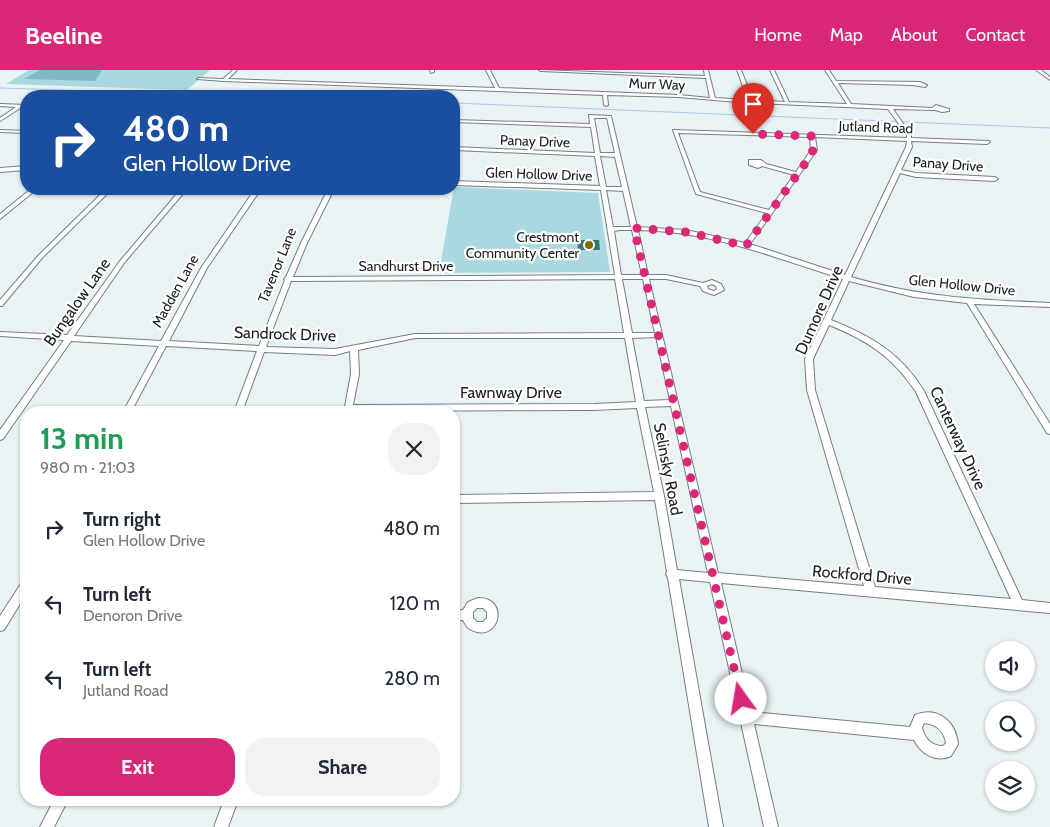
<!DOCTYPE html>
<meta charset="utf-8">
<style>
body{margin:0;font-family:Cabin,sans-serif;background:#f2f2f3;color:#1f2937;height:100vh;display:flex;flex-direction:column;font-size:19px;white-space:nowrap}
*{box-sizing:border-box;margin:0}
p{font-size:16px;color:#747a83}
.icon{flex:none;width:28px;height:28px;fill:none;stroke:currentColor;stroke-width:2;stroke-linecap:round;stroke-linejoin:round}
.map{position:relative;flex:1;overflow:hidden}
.drawer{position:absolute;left:20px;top:336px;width:440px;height:400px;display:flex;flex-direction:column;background:#fff;border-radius:20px;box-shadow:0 1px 4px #0004}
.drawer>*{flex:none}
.banner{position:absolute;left:20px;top:20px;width:440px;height:105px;border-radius:20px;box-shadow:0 1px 4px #0004;background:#1a4fa0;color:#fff;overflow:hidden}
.fabs{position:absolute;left:985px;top:571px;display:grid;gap:10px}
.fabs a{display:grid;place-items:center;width:50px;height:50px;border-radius:50%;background:#fff;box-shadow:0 1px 4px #0004;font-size:25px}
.pin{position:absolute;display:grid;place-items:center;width:42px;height:42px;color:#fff;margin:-51px -21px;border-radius:50% 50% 50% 0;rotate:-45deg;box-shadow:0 0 5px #0007}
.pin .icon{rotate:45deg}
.me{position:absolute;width:55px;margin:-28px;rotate:347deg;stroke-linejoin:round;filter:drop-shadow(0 0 4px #0008)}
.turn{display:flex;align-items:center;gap:18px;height:105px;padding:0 20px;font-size:22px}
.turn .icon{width:65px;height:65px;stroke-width:2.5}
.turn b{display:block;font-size:35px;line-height:42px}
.round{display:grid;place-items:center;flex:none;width:52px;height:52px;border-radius:20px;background:#f2f2f3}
.head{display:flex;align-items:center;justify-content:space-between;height:85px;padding:0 20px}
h1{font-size:30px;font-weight:700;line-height:38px;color:#1e9e55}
.button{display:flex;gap:10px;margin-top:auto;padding:10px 20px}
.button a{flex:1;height:58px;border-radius:20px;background:#db2777;color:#fff;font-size:20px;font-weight:700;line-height:58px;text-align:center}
.button a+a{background:#f2f2f3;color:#1f2937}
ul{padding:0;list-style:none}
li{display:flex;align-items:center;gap:15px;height:75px;padding:0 20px}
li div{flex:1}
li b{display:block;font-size:19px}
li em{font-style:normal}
header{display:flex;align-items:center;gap:30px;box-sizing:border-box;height:70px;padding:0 25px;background:#db2777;color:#fff}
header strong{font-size:24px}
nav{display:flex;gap:28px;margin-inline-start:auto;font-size:18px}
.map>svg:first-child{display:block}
.green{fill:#aad8e1}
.forest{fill:#80b9c5}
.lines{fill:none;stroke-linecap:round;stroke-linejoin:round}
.stream{stroke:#abc5ec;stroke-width:1}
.building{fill:#3a7570}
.street-casing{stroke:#767e80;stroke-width:2}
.street{fill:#fff;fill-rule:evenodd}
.route{stroke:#db2777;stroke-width:9;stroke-dasharray:0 16.2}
.poi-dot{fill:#7f6b05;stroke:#fff;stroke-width:2}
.labels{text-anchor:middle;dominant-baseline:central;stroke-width:4.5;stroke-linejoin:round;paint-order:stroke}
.far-street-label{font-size:14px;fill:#1a1e1e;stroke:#fff}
.far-poi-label{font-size:14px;fill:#1a1e1e;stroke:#fff;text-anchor:end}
.street-label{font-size:16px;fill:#1a1e1e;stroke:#fff}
</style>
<header>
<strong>Beeline</strong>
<nav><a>Home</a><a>Map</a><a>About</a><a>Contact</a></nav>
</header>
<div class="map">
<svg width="1050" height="757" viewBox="0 0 1050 757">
<rect width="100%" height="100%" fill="#e9f2f4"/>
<path class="green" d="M29,0H210L187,20L6,14Z
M454,117L598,123L610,202L439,203Z"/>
<path class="forest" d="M40,0H101V2L95,11L24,9Z"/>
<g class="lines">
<path class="stream" d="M0,18L245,26
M454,33L1050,58"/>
</g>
<path class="building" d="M577,170H599L600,180H578Z"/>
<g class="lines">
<defs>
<path id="street" d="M233,0H237L228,9L495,18L486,0H490L499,18L679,25L710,28L706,8L541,1L539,0L705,6L704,0H708L715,28L748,30L737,0H741L753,30L785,32L770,0H774L789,32L847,34L825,0H829L836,11L920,12L927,15L925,17L913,15L838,13L851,34L932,38L936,35L949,39V41L942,42L935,40L893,39L911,65V68L989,71L990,72L987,74L911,71L912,77L901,100L916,103L995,107L998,109L995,111L916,107L900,103L851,207C918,227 980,230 1050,233V237L974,234L1050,354V364L1047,363L967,233L914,227L849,211L831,250C871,266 901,283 924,321L1022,530L1050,533V543L721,513L751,642L910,657L915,645C937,636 956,651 958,674L951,686C936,693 921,684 914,670L754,654L778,757H764L710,512L679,509L723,757H709L668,508L666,504L667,502L655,430L454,433V425L654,422L637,338L594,340L352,341V342H344L351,304L350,281L335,285L264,282L242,342H234L257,281L166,276L131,342H123L159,276L71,271L3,369L0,370V360L64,270L0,266V262L67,265L120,191L181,119H187L124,193L74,266L161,271L201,198L255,119H261L207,198L169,271L259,276L285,210L284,209L286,207L301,173L328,119H334L307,173L293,207L615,205L601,120L454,115V111L600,116L595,86L454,80V77L595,83L591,57L454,52V50L590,54L589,45L611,46L637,157L686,160L745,173L767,143L696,124L673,60L907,68V65L888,39L754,33V35L752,36L749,33L679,27L607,25L608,35L606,36L604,35L603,25L224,11L197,9L199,8L223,9ZM594,48H607L615,83H600ZM678,63L810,67L811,80L796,102L766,94L761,90H749V95L758,98L762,96L794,105L769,140L700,122ZM815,67L907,71L906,77L845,205L750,174L817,80ZM600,86L615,87L622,117H606ZM606,120L623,121L631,157H613ZM620,160H632L642,205H621L614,161ZM638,160C711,161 775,188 843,209L805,289L807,320L864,516L718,503L649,209H666L700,216L703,221L714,225L724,220L721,214L712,210L703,213L666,205H648ZM615,209L624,263L415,264L335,279L266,277L291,211ZM622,209H643L655,263H632ZM712,214L716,216L717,219L714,221L708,219L707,216ZM829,255C867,270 893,287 916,322L1011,529L875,517L815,320L813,289ZM656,267L670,330L644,331L632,268ZM415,268H625L636,332L594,334L353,335L359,304L358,280ZM671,336L708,503L677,500L664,426L645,337ZM924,653C936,654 944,661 946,673L943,676C932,676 925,669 922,658Z
M430,0H434V2L431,3Z
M1036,0H1041L1050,7V10Z
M0,34L26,35V37H22L0,51V48L16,37L0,36Z
M0,60L26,61V63L0,62Z
M26,96V100L0,102V98Z
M31,119H37L0,149V144Z
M106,119H112L42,188L2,236H0V230L38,186Z
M26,510V524L4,560L0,561V546L22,512Z
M478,528C509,527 500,571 474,561C468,559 466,556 463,550L454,551V541L463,540L468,532ZM477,538H483L487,542V548L483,552H477L473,548V542Z
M54,730H68L54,757H40Z
M224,730H238L228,757H214Z"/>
</defs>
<use href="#street" class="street-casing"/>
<use href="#street" class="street"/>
</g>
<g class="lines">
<path class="route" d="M741,629L634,158L686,162L746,176L809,88C814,80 815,75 812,66L753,64"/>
</g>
<circle class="poi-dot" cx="589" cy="175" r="5"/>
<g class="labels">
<g class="far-street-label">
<text transform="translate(657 14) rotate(2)">Murr Way</text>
<text transform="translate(876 57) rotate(2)">Jutland Road</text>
<text transform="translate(535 71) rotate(2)">Panay Drive</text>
<text transform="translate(948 94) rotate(4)">Panay Drive</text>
<text transform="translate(539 104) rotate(2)">Glen Hollow Drive</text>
<text transform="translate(277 195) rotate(-68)">Tavenor Lane</text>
<text x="406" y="196">Sandhurst Drive</text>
<text transform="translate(962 215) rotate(6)">Glen Hollow Drive</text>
<text transform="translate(175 221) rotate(-61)">Madden Lane</text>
</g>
<g class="far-poi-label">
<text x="579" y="167">Crestmont<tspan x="579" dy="16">Community Center</tspan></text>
</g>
<g class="street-label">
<text transform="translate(77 232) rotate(-55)">Bungalow Lane</text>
<text transform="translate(819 240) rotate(-66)">Dumore Drive</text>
<text transform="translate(285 264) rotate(2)">Sandrock Drive</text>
<text x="511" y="322">Fawnway Drive</text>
<text transform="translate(958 368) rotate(65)">Canterway Drive</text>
<text transform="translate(668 399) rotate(79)">Selinsky Road</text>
<text transform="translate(862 505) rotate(5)">Rockford Drive</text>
</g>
</g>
</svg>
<div class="fabs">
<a><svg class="icon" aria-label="sound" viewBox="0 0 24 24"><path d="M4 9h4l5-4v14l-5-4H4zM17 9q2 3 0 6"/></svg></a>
<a><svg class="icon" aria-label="search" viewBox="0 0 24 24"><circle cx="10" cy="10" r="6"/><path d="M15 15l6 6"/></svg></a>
<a><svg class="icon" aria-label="layers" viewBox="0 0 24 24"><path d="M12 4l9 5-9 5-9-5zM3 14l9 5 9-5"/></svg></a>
</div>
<div class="pin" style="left:753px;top:64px;background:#d93025"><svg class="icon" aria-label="arrive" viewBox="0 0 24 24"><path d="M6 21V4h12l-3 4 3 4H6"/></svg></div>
<svg class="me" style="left:741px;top:629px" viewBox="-20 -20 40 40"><circle r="19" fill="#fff"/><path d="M0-13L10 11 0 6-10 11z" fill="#db2777"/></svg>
<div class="banner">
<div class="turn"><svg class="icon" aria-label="right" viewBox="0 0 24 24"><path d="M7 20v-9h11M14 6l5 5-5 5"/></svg><div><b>480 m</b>Glen Hollow Drive</div></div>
</div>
<section class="drawer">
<div class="head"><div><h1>13 min</h1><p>980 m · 21:03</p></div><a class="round"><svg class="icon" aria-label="close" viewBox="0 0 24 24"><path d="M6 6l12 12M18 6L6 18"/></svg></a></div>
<ul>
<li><svg class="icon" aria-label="right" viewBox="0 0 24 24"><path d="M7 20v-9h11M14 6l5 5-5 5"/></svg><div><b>Turn right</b><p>Glen Hollow Drive</p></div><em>480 m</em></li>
<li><svg class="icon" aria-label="left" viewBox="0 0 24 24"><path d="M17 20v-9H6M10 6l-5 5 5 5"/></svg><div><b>Turn left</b><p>Denoron Drive</p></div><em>120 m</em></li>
<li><svg class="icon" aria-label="left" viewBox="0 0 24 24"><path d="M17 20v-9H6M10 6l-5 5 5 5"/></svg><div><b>Turn left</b><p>Jutland Road</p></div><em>280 m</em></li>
</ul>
<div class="button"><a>Exit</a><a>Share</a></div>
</section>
</div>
